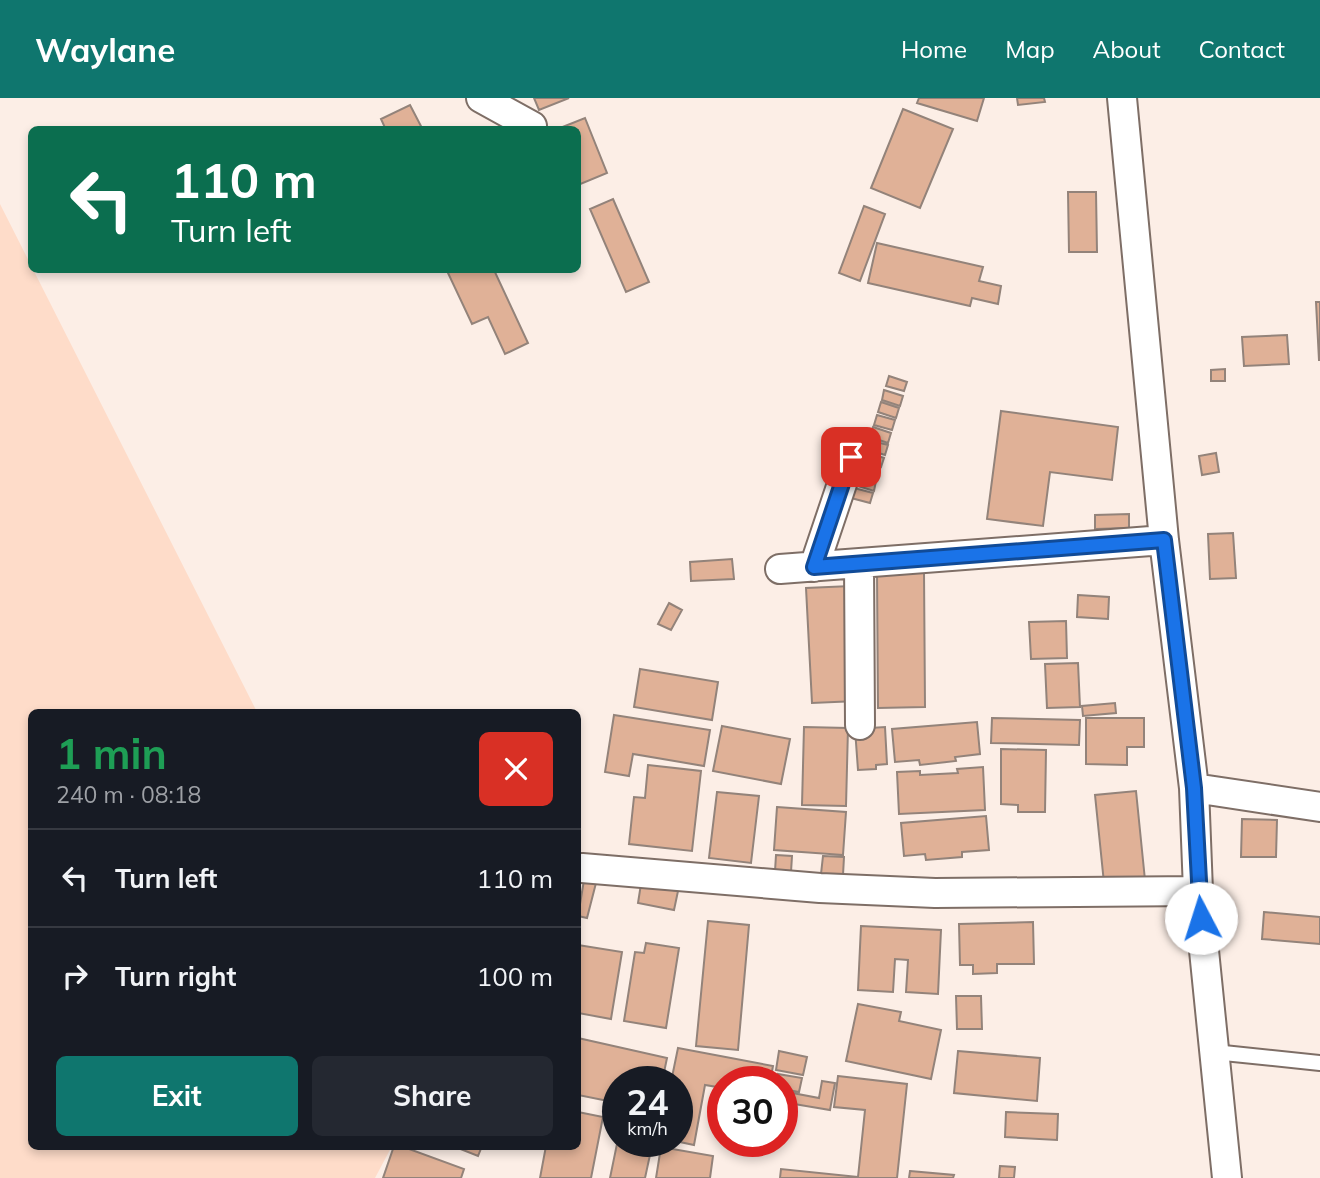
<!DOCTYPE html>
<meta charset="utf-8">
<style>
body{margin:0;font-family:Mulish,sans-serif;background:#242831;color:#f1f3f6;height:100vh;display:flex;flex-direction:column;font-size:26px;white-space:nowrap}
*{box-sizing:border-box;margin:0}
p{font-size:23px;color:#9ea1a6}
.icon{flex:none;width:38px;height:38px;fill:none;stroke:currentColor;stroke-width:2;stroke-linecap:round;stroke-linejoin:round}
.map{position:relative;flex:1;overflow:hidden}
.panel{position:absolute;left:28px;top:611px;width:553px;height:441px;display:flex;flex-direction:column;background:#171b24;border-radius:10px;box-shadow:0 4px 10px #0003}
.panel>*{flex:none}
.guide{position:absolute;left:28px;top:28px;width:553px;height:147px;border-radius:10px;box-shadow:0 4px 10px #0003;background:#0b6e4f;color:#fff;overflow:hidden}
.speed{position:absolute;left:602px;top:968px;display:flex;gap:14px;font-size:35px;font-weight:700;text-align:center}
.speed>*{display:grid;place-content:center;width:91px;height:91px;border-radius:50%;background:#171b24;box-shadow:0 4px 10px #0003;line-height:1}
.speed small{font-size:18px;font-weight:400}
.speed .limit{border:10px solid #d22;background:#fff;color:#111}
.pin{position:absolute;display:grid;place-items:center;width:60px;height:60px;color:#fff;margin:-30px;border-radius:14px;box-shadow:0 4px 10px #0006}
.me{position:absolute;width:77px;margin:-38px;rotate:355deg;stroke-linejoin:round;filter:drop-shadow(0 0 5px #0008)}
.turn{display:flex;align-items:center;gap:24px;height:147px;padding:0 28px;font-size:32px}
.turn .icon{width:91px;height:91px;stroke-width:2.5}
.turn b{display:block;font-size:49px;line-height:60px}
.round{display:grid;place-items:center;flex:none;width:74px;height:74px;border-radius:10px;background:#242831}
.summary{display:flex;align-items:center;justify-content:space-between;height:119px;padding:0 28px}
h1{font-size:42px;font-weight:700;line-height:52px;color:#1e9e55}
.action{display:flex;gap:14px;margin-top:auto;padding:14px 28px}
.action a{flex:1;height:80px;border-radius:10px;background:#0f766e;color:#fff;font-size:28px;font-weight:700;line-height:80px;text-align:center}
.action a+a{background:#242831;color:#f1f3f6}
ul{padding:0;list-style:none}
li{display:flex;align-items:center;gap:21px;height:98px;padding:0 28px;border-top:2px solid #363941}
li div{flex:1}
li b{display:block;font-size:26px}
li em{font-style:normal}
header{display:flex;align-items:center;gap:42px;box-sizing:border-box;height:98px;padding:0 35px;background:#0f766e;color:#fff}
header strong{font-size:33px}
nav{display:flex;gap:38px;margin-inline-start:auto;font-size:24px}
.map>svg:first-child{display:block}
.green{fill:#fedcc9}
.building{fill:#e0b197;stroke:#93837a;stroke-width:2}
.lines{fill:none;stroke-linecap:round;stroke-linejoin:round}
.service-casing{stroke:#7e6e66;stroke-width:18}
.minor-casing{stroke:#7e6e66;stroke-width:32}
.service{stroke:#fff;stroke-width:14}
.minor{stroke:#fff;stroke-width:28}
.route-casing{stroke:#114b97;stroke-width:18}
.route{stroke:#1a73e8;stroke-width:12}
</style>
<header>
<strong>Waylane</strong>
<nav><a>Home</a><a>Map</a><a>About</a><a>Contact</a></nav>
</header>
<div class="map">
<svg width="1320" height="1080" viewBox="0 0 1320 1080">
<rect width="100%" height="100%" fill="#fceee6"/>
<path class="green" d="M0,106L257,614H32V1048H392L375,1080H0Z"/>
<path class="building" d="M534,0H569L539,12Z
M919,0H984L977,23L917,5Z
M1017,0H1044L1045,4L1018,7Z
M410,7L423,32H386L381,21Z
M903,11L953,31L920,110L871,90Z
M585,20L607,75L578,87V32H555Z
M1068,94H1096L1097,154H1069Z
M613,101L649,184L626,194L590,111Z
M864,108L885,116L860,183L839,175Z
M877,145L983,169L979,183L1001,188L998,206L972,200L970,208L868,185Z
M454,172H494L528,245L505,256L488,219L472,226L448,175Z
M1316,204H1320V262H1319Z
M1287,237L1289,266L1244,268L1242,239Z
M1225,271V283H1211V272Z
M889,278L907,284L904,293L886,288Z
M884,292L903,298L900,308L882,302Z
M881,304L899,310L896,320L878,314Z
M1001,313L1118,329L1112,382L1050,374L1043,428L987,421Z
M877,317L895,322L892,332L874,327Z
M873,329L891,335L888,345L870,339Z
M869,342L888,347L885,357L866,351Z
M865,354L884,360L881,369L862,364Z
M1216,355L1219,374L1202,377L1199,358Z
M861,366L880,371L877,381L858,376Z
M857,378L876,383L874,393L855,387Z
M854,390L873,395L870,405L851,400Z
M1129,416V430L1095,431V417Z
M1233,435L1236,480L1210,481L1208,436Z
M732,461L734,481L691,483L690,464Z
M877,474H924L925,609L878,610Z
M851,488L857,603L812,605L806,490Z
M1078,497L1109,499L1108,521L1077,519Z
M669,505L682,512L671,532L658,526Z
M1066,523L1067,560L1031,561L1029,524Z
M1078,565L1080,609L1047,610L1045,566Z
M640,571L718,584L712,622L634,609Z
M1115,605L1116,615L1083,618L1082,608Z
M614,617L710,632L704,668L633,656L629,678L605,674Z
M992,620L1080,622L1079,647L991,645Z
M1086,620H1144V649H1127V667L1086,666Z
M977,624L980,656L955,659L956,663L920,667L919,662L895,664L892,631Z
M722,628L790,641L781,686L713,673Z
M804,629L848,630L846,708L802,707Z
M885,629L887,666L876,667V671L858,672L855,631Z
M1001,651L1046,652L1045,714H1018V707L1001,706Z
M648,667L701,673L692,753L629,746L634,699L645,700Z
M983,669L985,712L899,716L897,674L920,673V677L958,675L957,671Z
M1136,693L1145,782L1104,785L1095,697Z
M717,694L759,698L751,765L709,760Z
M777,709L846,714L843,757L774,752Z
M986,718L989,752L962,754V759L926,762L925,756L904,758L901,725Z
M1242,721L1277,722L1276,759H1241Z
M776,757L792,758L791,774L775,773Z
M823,758L844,759L843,777L821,776Z
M584,782L596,785L587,820L578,818Z
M641,786L678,793L674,812L638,805Z
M1264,814L1320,819V846L1262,841Z
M708,823L749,827L738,952L696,948Z
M1033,824L1034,866H997V875L973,876V867H960L959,826Z
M861,828L941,832L938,896L906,894L908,862L895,861L893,894L858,892Z
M646,845L679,850L666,930L624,923L635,854L644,855Z
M578,847L622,854L611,921L578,915Z
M956,898H981L982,931H957Z
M858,906L901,914L899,923L941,932L931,981L846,963Z
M578,940L667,960L662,984H618V1005L578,997Z
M678,950L773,968L770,984H723V990L705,987L694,1047L675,1043H677V984H671Z
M779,953L807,959L803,977L776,972Z
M958,953L1040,960L1037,1003L954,995Z
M778,976L802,980L799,994L782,991V984H777Z
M838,978L907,986L897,1080H780L781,1071L858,1079L865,1012L834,1009Z
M822,983L835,985L830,1012L782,1004V993L819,1000Z
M578,1014L603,1019L591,1080H540L546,1048H578Z
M1006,1014L1058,1016L1057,1042L1005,1039Z
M618,1041L653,1043L645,1080H610Z
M394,1048H401L464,1071L461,1080H383Z
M453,1048H482L478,1058Z
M661,1049L713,1058L710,1080H656Z
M1000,1068L1015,1069L1014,1080H999Z
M910,1073L954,1077L953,1080H909Z"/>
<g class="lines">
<defs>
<path id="service" d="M1214,954L1320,965"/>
<path id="minor" d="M481,0L532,28
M1122,0L1164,442L1194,690L1198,793L1227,1080
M859,465L860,627
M814,469L851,359
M780,471L1164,442
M1194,690L1320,709
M582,770L820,790L935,795L1198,793"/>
</defs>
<use href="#service" class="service-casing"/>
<use href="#minor" class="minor-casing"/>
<use href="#service" class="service"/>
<use href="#minor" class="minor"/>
</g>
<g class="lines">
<defs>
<path id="route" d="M851,359L814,469L1164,442L1194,690L1201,820"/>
</defs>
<use href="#route" class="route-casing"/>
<use href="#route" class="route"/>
</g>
</svg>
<div class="speed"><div>24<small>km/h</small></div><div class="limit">30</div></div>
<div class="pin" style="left:851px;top:359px;background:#d93025"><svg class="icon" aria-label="arrive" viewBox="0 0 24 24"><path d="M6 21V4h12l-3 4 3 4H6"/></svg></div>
<svg class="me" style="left:1201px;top:820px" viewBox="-20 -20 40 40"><circle r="19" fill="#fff"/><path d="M0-13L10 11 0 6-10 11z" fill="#1a73e8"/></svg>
<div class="guide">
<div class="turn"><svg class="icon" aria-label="left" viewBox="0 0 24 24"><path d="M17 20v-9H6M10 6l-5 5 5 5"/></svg><div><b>110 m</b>Turn left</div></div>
</div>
<section class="panel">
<div class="summary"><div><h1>1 min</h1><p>240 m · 08:18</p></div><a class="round" style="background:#d93025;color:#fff"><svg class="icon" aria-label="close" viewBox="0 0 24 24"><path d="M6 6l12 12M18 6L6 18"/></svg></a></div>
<ul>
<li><svg class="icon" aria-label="left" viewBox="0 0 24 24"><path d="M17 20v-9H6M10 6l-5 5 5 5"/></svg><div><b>Turn left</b></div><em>110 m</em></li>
<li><svg class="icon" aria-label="right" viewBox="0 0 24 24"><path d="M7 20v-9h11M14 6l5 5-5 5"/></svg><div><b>Turn right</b></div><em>100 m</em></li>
</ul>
<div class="action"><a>Exit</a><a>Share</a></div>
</section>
</div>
